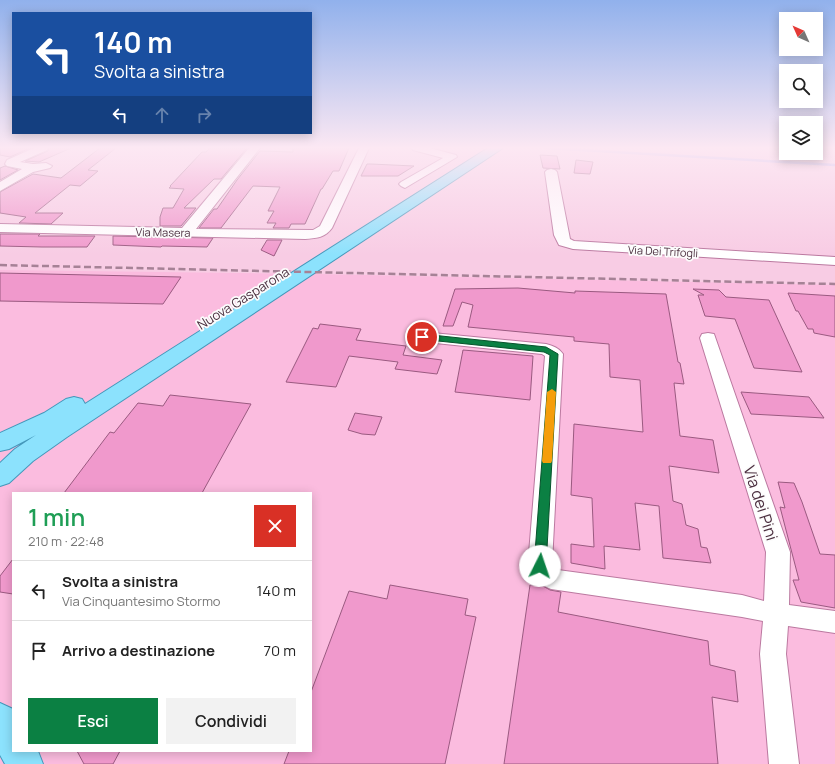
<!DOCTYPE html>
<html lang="it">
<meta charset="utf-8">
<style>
body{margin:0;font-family:Manrope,sans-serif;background:#f2f2f2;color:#222;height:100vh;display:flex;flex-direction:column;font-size:15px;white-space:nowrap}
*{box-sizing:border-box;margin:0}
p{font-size:13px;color:#767676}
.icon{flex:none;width:22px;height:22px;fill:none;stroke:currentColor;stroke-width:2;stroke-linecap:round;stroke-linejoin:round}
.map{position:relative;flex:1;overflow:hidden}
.details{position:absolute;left:12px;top:492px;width:300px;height:260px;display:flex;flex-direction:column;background:#fff;border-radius:0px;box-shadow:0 2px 10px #0003}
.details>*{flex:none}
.hud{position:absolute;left:12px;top:12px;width:300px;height:122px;border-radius:0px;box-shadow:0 2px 10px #0003;background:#1a4fa0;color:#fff;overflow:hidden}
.needle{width:26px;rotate:315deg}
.fabs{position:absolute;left:779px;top:12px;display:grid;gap:8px}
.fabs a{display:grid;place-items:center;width:44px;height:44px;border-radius:0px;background:#fff;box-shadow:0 2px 10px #0003;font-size:20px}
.pin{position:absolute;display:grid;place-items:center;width:34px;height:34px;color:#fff;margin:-17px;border:2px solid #fff;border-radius:50%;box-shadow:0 1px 4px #0007}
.me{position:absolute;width:44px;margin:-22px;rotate:4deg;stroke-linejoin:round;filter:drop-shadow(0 0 3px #0008)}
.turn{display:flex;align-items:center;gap:14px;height:84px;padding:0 16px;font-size:18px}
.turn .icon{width:52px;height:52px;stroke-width:2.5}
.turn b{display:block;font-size:28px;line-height:34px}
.lanes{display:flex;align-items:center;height:38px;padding:0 16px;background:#0003;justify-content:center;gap:20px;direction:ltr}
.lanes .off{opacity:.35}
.round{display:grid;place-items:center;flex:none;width:42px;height:42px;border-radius:0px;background:#f2f2f2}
.headline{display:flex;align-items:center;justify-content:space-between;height:68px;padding:0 16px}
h1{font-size:24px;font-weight:600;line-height:30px;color:#1e9e55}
.action{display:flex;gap:8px;margin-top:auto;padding:8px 16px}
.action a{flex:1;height:46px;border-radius:0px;background:#0b8043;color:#fff;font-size:16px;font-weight:600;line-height:46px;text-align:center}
.action a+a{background:#f2f2f2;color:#222}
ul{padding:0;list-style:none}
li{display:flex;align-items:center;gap:12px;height:60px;padding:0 16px;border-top:1px solid #e0e0e0}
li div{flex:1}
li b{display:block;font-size:15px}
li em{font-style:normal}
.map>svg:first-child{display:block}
.built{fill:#fbbcdf;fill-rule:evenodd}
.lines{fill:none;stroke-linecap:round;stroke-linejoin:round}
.stream{stroke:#aeadf2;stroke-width:2.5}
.building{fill:#f099cc;stroke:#9a5a80}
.minor-casing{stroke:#bb79a0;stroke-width:2}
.major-casing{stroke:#4497ba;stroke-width:2}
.minor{fill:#fff;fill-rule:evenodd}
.major{fill:#8ce2fd;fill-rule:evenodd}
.rail{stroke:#a68296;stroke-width:2.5;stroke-dasharray:7 3.5;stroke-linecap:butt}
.route{fill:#0b8043;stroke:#07532c}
.slow{fill:#f59e0b}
.labels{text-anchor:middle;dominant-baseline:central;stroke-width:3.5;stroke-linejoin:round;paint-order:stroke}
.far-street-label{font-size:11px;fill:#4c3040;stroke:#fcfcfc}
.street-label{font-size:13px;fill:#4c3040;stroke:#fcfcfc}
.near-street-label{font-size:16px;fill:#4c3040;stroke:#fcfcfc}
</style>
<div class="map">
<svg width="835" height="764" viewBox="0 0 835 764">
<rect width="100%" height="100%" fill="#f8cce4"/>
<path class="built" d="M0,270L316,274L835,285V764H0ZM13,493H311V751H13Z"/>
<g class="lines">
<path class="stream" d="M547,148L835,165"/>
</g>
<path class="building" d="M0,148H30L10,157L0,155Z
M49,148H71L39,162L25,161L48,151Z
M100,148H116L88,170L98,171L80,186L70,185L35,213H63L51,224L19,223L26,217L0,213V192L33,174L61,178Z
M210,148H247L221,179H214L184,208H196L181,226H160V217L163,208H173L184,189L169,188L171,186H170L202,152H206Z
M293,148H349L339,171H333L322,189H321L305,224H291L289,228H273L276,223H267L274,211H268L280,187L253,186L221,228H199L214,209H217L237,180L260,151L293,152Z
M540,155L557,156L560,169L543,168Z
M576,160L593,162L590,174L574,173Z
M367,164H371L414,166L398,176H361Z
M5,166L18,170L0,180V168Z
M0,234H40L38,236H95L87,247H42L0,246Z
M113,236L213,238L207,247L162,246L161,247L113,245Z
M267,240H282L274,256L261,250Z
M0,273L181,277L163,304L0,301Z
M518,288L575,293V291L666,294L678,362L680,363L684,384L674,383L680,436L713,440L719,473L669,466L673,501L682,504L686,525L698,529L701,547L707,548L711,563L663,558L659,506L635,503L640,550L604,546L605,569L571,563V544L594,547L592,498L571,495L574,424L643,432L640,380L610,377L609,344L574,341V337L468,327L473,305L462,302L453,326H443L455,289Z
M693,289L719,290L726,297L769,300L802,372L754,368L735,319L705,316L698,295H704Z
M788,293L835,296V337L814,333L813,329H808L798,311H796Z
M320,324L361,329L356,340L406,346L403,355L442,360L437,374L395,369L398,362L349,356L336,387L286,382L313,328L318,329Z
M463,350L533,356L530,400L455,392Z
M741,392L809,397L824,418L751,414Z
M170,395L251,404L202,493H64L110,432L114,433L138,403L163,406Z
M355,413L382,417L375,435L362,434L348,430Z
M778,482L794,483L802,502L820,554L835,555V608L801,602L793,580H799L780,507L785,508Z
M13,559V594L0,592V576Z
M390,585L468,599L465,615L476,617L445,764H284L289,751H311V692L349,591L387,599Z
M530,585L543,586L550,590L561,592L558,612L708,641L710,665L735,671L738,702L712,697L718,764H504Z
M77,751H120L113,764H84Z"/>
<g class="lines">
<defs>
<path id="minor" d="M34,148H48L47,150L20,162L33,164L46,163L52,166L50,168L33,172L0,191V182L22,169L7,166L5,164L7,160Z
M249,148H260L196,229L313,230L320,226L359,148H369L332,228C325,238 316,238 305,239L0,232V224L182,228Z
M412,148H430L456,155L457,157L405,188L401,186L399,184L401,182L443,158L413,150Z
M551,169L555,170L557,172L570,239L574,241L835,257V265L573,249L559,245L554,235L545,172L547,170Z
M422,332L546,344C553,346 559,348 563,354L552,563L558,570L742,595L764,601L766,552L700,338L702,334L708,333L714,334L790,552L789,605L835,611V633L788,626L786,654L799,764H769L760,654L763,621L742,617L551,589C540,585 534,576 528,566L545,356L542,354L416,341L414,337L416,333Z"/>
<path id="major" d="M488,148H503L67,437L33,461L9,483L0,486V463L15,449L36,435L9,449L0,451V433L44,413L66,399L74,397L82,399L85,404Z
M0,703L13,709V751H38L43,764H5L0,755Z"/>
</defs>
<use href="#minor" class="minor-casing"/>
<use href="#major" class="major-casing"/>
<use href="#minor" class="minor"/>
<use href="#major" class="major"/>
<path class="rail" d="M0,265L835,284"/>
</g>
<linearGradient id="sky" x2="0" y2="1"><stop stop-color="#91b1ec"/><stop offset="0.58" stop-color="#fce8f3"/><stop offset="1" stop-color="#fce8f3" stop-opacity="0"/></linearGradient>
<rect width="835" height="255" fill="url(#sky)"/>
<path class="route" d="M422,334L546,347L558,354L546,566L544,569L540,571L536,569L534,566L550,355L544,352L419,339L418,337L419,335Z"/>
<path class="slow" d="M552,389L556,392L552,461L551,463H543L542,461L547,392Z"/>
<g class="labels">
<g class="far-street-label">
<text transform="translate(163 232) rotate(1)">Via Masera</text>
<text transform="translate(663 251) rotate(3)">Via Dei Trifogli</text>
</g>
<g class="street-label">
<text transform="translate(243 298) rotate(-32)">Nuova Gasparona</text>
</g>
<g class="near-street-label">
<text transform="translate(761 503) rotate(72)">Via dei Pini</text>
</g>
</g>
</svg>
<div class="fabs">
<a><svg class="needle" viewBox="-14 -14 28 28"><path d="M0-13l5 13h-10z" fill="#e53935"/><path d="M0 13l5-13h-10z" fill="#767676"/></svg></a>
<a><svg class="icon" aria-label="search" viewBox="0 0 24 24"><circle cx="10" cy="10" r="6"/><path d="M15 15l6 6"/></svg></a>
<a><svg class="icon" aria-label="layers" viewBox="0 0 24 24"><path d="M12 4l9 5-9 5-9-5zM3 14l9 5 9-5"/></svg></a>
</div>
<div class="pin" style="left:422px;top:337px;background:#d93025"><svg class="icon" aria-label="arrive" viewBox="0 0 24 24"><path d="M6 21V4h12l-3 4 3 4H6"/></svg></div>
<svg class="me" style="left:540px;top:566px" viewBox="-20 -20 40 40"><circle r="19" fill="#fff"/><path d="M0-13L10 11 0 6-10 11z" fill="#0b8043"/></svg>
<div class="hud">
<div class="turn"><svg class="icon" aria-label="left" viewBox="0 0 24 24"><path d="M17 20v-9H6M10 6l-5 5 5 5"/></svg><div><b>140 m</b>Svolta a sinistra</div></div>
<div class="lanes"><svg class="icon" aria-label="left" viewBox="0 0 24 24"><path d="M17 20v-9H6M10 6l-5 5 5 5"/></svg><svg class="icon off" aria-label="ahead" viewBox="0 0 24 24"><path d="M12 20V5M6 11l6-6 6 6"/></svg><svg class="icon off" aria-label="right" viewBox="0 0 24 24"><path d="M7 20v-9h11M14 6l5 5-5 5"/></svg></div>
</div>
<section class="details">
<div class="headline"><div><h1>1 min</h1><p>210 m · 22:48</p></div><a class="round" style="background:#d93025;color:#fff"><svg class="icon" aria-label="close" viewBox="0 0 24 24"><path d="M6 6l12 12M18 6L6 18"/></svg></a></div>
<ul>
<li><svg class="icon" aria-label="left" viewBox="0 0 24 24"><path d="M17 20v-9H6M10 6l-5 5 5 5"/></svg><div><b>Svolta a sinistra</b><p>Via Cinquantesimo Stormo</p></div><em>140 m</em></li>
<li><svg class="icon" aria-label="arrive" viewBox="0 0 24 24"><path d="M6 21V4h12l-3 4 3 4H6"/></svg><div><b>Arrivo a destinazione</b></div><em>70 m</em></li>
</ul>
<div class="action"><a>Esci</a><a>Condividi</a></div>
</section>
</div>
